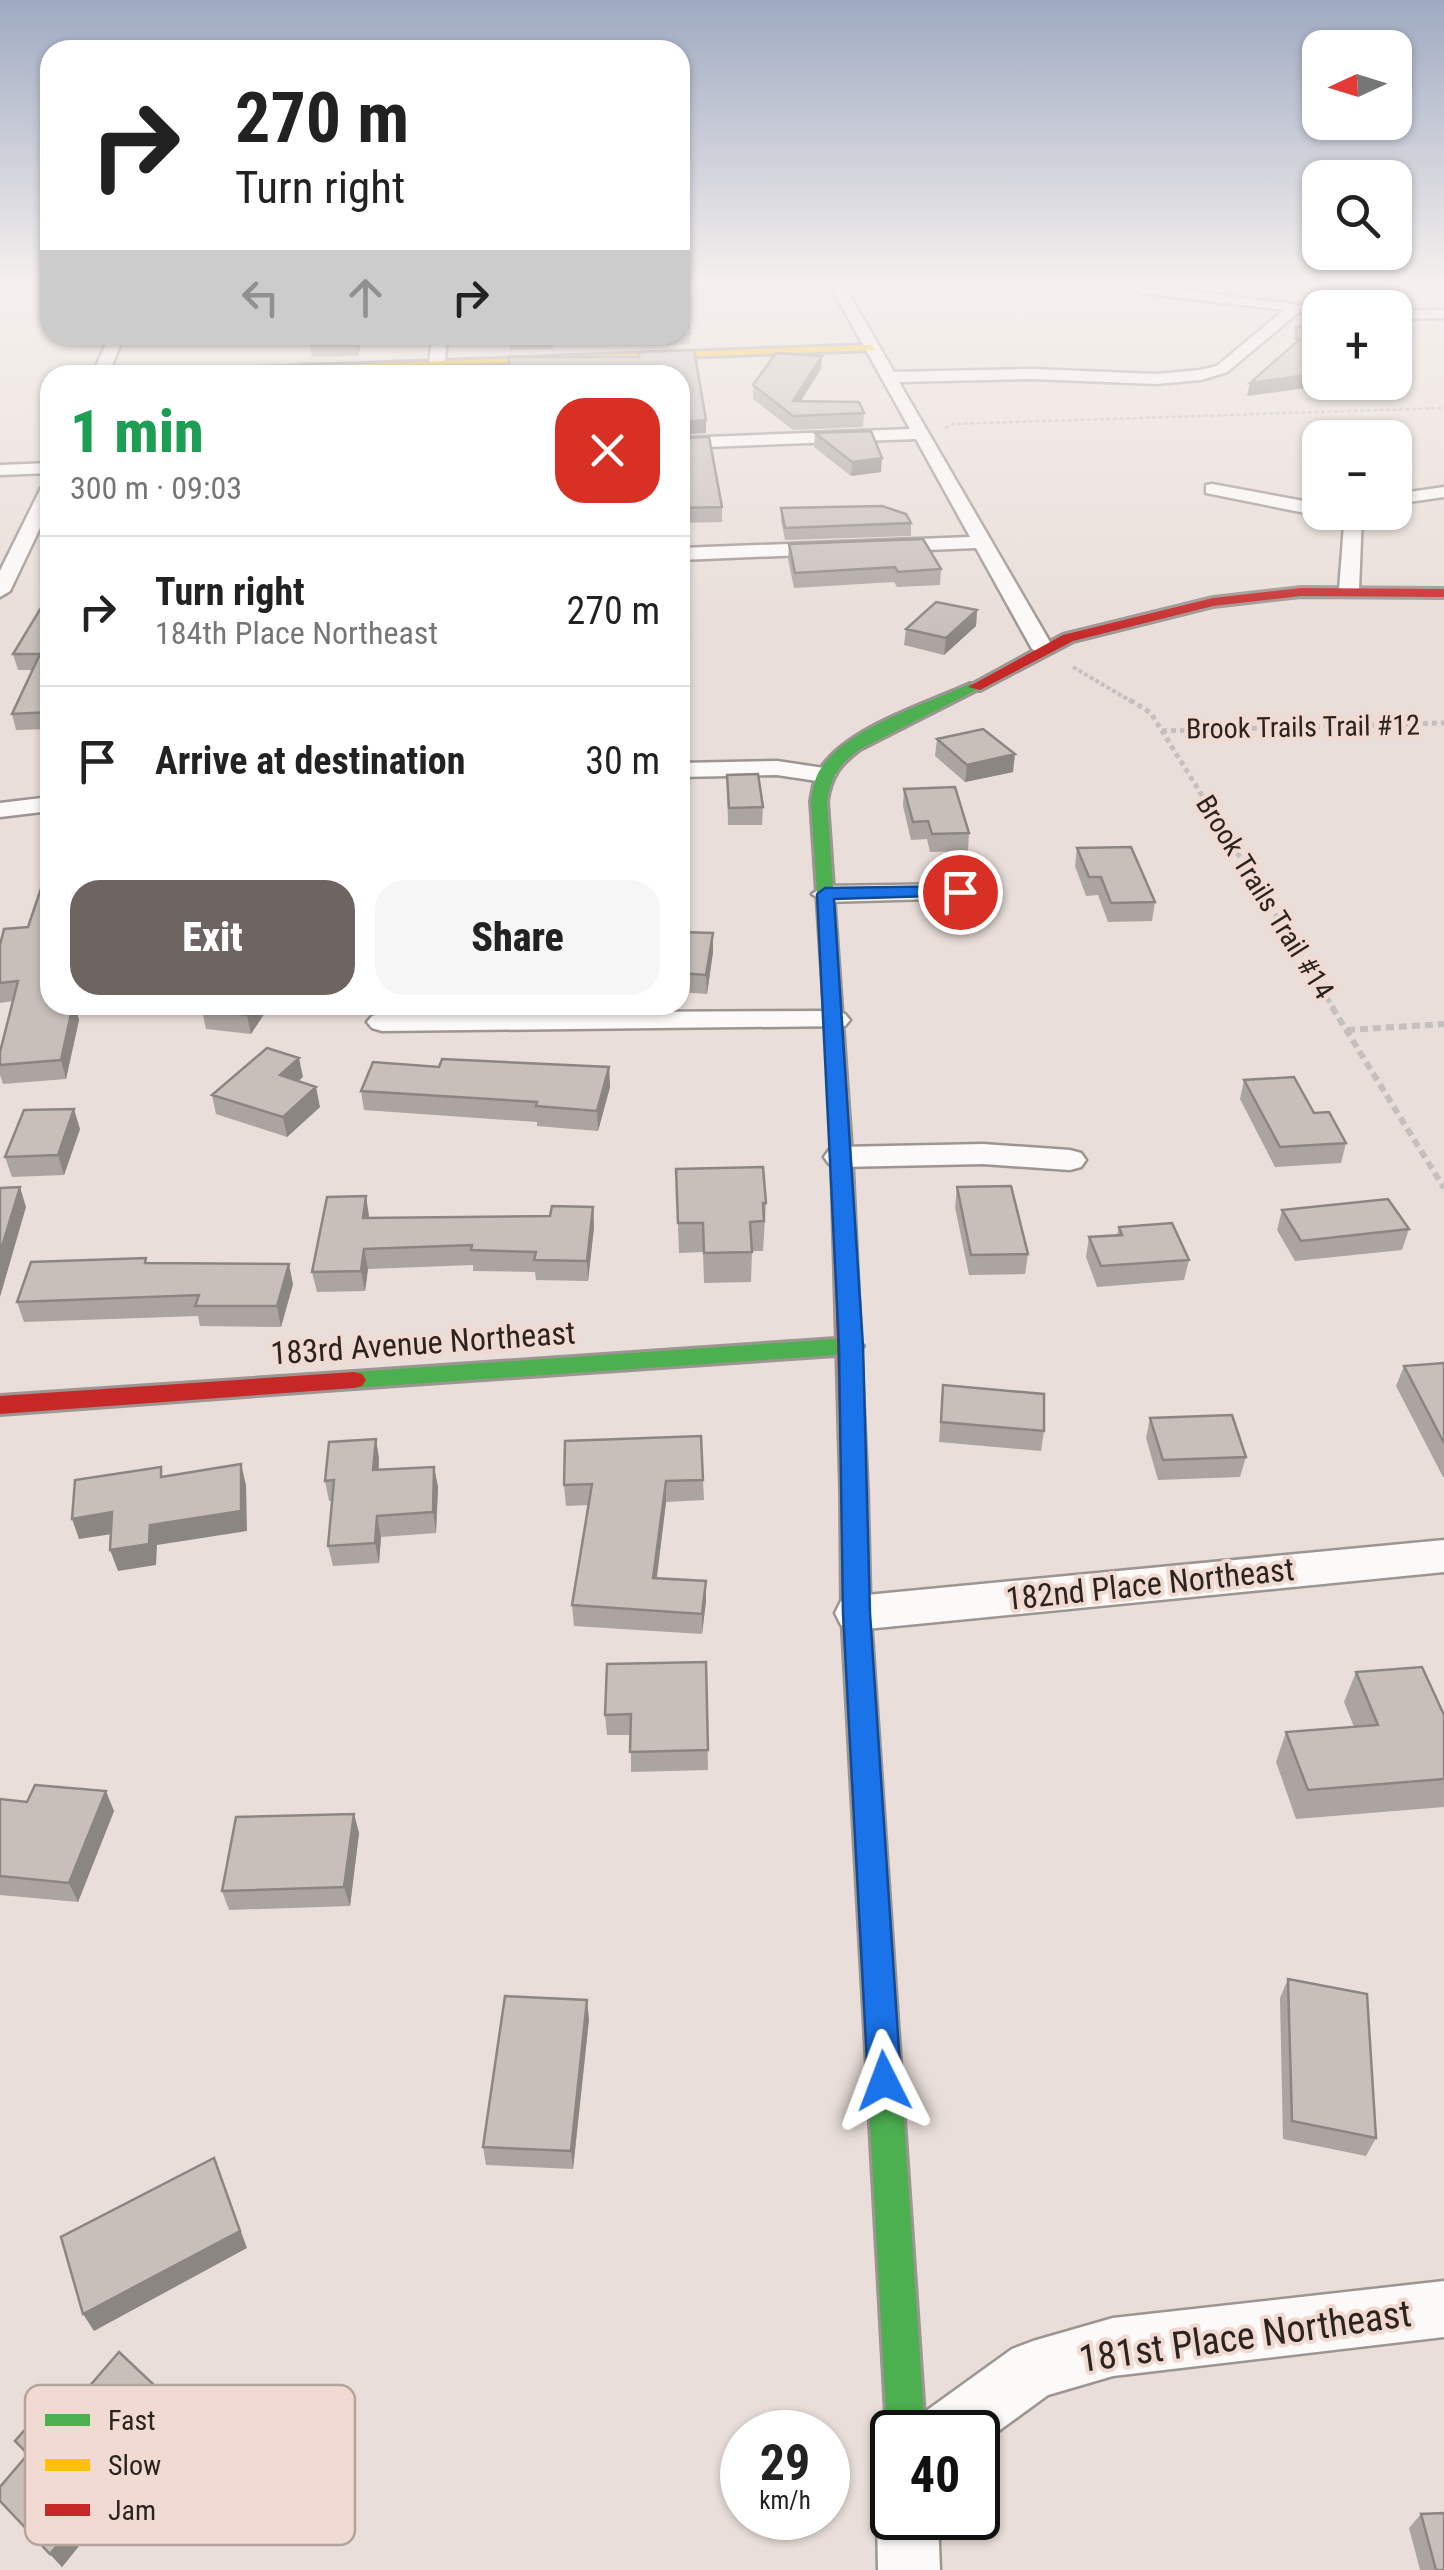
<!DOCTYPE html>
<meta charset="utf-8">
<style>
body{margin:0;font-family:"Roboto Condensed",sans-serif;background:#f6f6f6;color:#222;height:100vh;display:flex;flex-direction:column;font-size:38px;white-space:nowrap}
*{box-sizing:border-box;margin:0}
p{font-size:32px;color:#767676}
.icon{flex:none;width:55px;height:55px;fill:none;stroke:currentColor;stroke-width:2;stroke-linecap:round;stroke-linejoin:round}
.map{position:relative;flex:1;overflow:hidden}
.drawer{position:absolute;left:40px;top:365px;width:650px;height:650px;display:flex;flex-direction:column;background:#fff;border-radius:30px;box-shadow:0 2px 8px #0004}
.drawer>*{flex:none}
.top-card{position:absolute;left:40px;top:40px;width:650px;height:305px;border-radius:30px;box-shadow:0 2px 8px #0004;background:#fff;color:#222;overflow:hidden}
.needle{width:65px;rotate:266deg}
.buttons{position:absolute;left:1302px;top:30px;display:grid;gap:20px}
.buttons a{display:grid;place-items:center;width:110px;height:110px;border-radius:20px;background:#fff;box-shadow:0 2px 8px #0004;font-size:50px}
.speed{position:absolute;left:720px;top:2410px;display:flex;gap:20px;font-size:50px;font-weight:700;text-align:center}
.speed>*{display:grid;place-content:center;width:130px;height:130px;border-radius:50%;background:#fff;box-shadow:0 2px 8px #0004;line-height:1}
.speed small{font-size:25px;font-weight:400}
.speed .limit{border:5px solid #111;border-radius:15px;background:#fff;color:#111}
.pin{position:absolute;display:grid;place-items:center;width:85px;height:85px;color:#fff;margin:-42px;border:5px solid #fff;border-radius:50%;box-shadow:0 2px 10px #0007}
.me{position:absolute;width:110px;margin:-55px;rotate:357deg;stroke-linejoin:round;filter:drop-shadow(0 0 8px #0008)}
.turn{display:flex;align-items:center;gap:35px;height:210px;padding:0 30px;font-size:45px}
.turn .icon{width:130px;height:130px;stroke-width:2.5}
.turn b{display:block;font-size:70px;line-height:85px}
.lanes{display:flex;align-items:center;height:95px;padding:0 30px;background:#0003;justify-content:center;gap:50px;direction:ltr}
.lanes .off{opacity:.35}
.round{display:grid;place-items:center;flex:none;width:105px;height:105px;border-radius:30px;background:#f6f6f6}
.summary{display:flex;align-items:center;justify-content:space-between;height:170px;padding:0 30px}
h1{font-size:60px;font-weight:800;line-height:75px;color:#1e9e55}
.primary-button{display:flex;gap:20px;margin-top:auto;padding:20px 30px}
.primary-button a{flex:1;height:115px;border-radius:30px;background:#6e6461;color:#fff;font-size:40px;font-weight:800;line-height:115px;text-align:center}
.primary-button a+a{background:#f6f6f6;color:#222}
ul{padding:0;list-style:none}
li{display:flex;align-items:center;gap:30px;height:150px;padding:0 30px;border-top:2px solid #e0e0e0}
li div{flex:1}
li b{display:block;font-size:38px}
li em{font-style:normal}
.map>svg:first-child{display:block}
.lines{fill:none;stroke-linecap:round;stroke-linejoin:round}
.street-casing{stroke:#9d9591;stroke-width:5}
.fast-casing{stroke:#9d9591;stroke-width:6}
.slow-casing{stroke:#9d9591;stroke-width:6}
.jam-casing{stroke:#9d9591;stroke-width:6}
.path-far3{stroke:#c5bfbe;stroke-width:2.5;stroke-dasharray:4 2.5;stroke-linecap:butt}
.path-far2{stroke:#c5bfbe;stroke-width:4;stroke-dasharray:4 2.5;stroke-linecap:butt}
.path-far1{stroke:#c5bfbe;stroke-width:5;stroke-dasharray:5 4;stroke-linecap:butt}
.path{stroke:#c5bfbe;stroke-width:6;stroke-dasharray:8 5;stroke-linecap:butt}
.street{fill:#fcfaf9;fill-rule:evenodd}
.fast{fill:#4caf50;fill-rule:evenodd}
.slow{fill:#ffc107;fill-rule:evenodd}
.jam{fill:#c62828;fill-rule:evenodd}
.wall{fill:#aca4a1}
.shaded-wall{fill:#8c8683}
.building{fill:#c8bfbb;stroke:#8c8683;stroke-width:2.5}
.route{fill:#1a73e8;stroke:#114b97;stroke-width:2.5}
.labels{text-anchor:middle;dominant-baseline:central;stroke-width:8;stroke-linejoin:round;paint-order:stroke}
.far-street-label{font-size:28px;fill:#2b2320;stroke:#f0dad2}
.street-label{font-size:32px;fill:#2b2320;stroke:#f0dad2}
.near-street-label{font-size:38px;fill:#2b2320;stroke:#f0dad2}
.key{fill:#f0dad2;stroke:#b5a39d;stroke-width:2.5}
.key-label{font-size:28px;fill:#2b2320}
</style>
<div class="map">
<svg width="1444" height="2570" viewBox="0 0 1444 2570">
<rect width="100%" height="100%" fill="#e9ded9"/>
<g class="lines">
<defs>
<path id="street" d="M827,280H841L894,372L1032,369L1156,374L1200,370L1217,366L1284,310L1141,293L1134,289L1160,281L1181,290L1325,308H1320V314L1299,312L1227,372L1201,380L1156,384L1032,379L899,382L1054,649L1043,655L1032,649L976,548L680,560V548L970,537L916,439L680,448V438L910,429Z
M1444,310V318L1395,319V311Z
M110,335H124L108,375H92Z
M433,335H447L445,362L437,367L429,362Z
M50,463V473L0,475V465Z
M50,483V507L10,591L0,597V571L41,488Z
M1212,484L1320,504V512H1328L1320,516L1206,493V485Z
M1444,487V497L1395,504V494Z
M1345,512L1362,515L1359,590L1349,596L1339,590Z
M777,761L824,768L836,775L824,782L777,775L680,777V763Z
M50,797V811L0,817V803Z
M959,884L968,886L972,892L968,898L825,902L812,894L825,886Z
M835,1011L845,1014L850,1020L845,1026L382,1031L372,1028L367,1022L372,1016L382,1013Z
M983,1144L1070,1150L1081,1153L1086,1160L1081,1167L1070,1170L983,1164L840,1167L829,1164L824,1157L829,1150L840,1147Z
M1444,1540V1572L856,1630L841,1625L835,1613L841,1601L856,1596Z
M1444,2281V2337L1113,2376L1048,2395L978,2446V2432H917L926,2411L1012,2349L1033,2341L1113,2318Z
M892,2494V2518H938L940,2570H878L877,2518L886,2496Z"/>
<path id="fast" d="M970,684L982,687L860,749C840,764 831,775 827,801L852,1162L842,1168L835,1167L811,801C813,791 814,779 820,770C846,728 926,704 970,684Z
M851,1338L863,1346L851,1354L354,1388L346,1386L342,1380L346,1374L354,1372Z
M854,1480L863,1483L867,1490L870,1613L925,2432H892V2446L887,2432L842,1613L841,1490L845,1483Z"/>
<path id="slow" d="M872,345L875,350L159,375L95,374Z"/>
<path id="jam" d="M1301,588L1444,589V597L1301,596L1213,606L1073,641L980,690L968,687L1063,635L1213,598Z
M842,1156L852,1162L867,1490L863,1497H845L841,1490L832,1162Z
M354,1372L362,1374L366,1380L362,1386L354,1388L0,1414V1396Z"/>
</defs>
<use href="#street" class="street-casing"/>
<use href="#fast" class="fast-casing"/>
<use href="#slow" class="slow-casing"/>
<use href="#jam" class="jam-casing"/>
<path class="path-far3" d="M945,428L954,424L1444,408"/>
<path class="path-far2" d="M1073,667L1134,703"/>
<path class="path-far1" d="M1130,700L1151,713L1334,1009
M1162,731L1444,723"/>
<path class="path" d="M1332,1007L1444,1188
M1347,1030L1444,1024"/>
<use href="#street" class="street"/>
<use href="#fast" class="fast"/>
<use href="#slow" class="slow"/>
<use href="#jam" class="jam"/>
</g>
<path class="wall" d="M680,320L690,334V344L651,346L648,335H680Z
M313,335H363L358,356L312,357L310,344Z
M509,335H552L553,349L510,350Z
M821,369L801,401L864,413L863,427L793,430L753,399V385Z
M815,433L881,472L851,476L814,447Z
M680,438L722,507V522L680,523Z
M781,508L911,523V536L785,540L781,520Z
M789,544L941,569L940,585L897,587L894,582L794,588L788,559Z
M50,593V729L16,730L12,714L32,670H18L13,654Z
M977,610L976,626L944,655L904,645L906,629Z
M937,739L1013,772L965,782L935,756Z
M727,775L763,807L762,825H728Z
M904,789L969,833L968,851L930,852L927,839L911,840L903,806Z
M1077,848L1155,902L1152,921L1108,922L1098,895L1086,896L1075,866Z
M28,927L50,1005H75L79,1020L66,1079L3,1084L0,1075V1052L13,1001L0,1003V945Z
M680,932L713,933V952L707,994L680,992Z
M270,1005L251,1034L206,1029L202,1010Z
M439,1067H609L610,1087L598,1131L537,1126V1122L364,1110L361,1091Z
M303,1077L298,1081L320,1107L287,1137L216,1114L212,1095Z
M1244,1080L1346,1143L1341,1163L1275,1167L1240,1099Z
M80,1129L64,1175L12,1177L5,1157Z
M676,1169L766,1203L763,1251H752L751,1282L704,1283L703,1252L679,1253Z
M957,1187L1028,1254L1025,1274L969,1275L955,1207Z
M593,1207L594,1227L588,1281L536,1280L535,1272L473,1271V1265L368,1269L365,1291L317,1292L312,1272L369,1218L550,1216Z
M1282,1210L1409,1229L1402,1250L1295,1261L1277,1230Z
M1119,1227L1189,1260L1184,1280L1097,1287L1086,1257L1089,1237L1117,1235Z
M148,1263L293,1284L281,1327L200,1326L198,1316L24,1322L17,1302Z
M1444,1363V1477H1443L1396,1386L1404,1366Z
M943,1385L1044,1431L1041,1451L939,1442Z
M1150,1418L1246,1457L1240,1477L1158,1480L1146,1438Z
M376,1439L379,1459V1470L434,1467L438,1487L436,1533L381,1537L379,1563L333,1566L328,1546L332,1501H329L325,1481Z
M703,1480L704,1500L666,1502L657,1578L706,1581V1601L702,1634L574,1626L572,1605L588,1505L566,1506L564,1485Z
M706,1662L708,1770L631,1772V1735H607L605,1715Z
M1356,1672L1444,1715V1807L1296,1819L1276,1762L1286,1732L1354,1727L1344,1702Z
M0,1799L114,1811L78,1902L0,1895Z
M354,1814L359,1833L350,1906L229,1910L222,1891Z
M1288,1979L1376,2138L1366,2156L1283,2139L1280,1998Z
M589,2019L573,2169L486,2165L483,2147Z
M68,2411L187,2416L196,2431L127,2516L114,2503L62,2567L0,2502L27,2456L15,2441Z
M1421,2514L1444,2570H1420L1409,2528Z"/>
<path class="shaded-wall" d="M1408,317L1405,329L1395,340V330Z
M358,335H363L358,356L357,343Z
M822,356L821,369L792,415L793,401Z
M1320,373V382H1326L1322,386L1247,396L1250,383Z
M706,420V433L680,435V422Z
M882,458L881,472L851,476L852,462Z
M977,610L976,626L944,655L946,638Z
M1015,754L1013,772L965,782L967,765Z
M713,933V952L707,994L706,975Z
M73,1005H75L79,1020L66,1079L61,1060Z
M254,1005H270L251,1034L247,1015Z
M299,1058L303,1077L283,1095L280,1075Z
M609,1067L610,1087L598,1131L597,1111Z
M316,1087L320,1107L287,1137L283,1117Z
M74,1109L80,1129L64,1175L58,1155Z
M20,1187L26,1207L0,1297V1253Z
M366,1196L369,1216L366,1238L363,1218Z
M593,1207L594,1227L588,1281L587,1261Z
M364,1249L368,1269L365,1291L361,1271Z
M289,1264L293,1284L281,1327L277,1306Z
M376,1439L379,1459L377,1491L373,1470Z
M241,1464L246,1485L247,1531L157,1545L156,1565L118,1571L110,1550Z
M434,1467L438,1487L436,1533L433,1512Z
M666,1481V1502L654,1598L653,1578Z
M112,1512L119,1533L79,1539L72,1519Z
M377,1516L381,1537L379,1563L375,1543Z
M706,1581V1601L702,1634V1614Z
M106,1791L114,1811L78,1902L69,1883Z
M354,1814L359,1833L350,1906L344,1887Z
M587,2000L589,2019L573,2169L571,2151Z
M214,2158L247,2248L94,2331L83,2314Z
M187,2416L196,2431L127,2516L116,2502Z
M103,2489L114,2503L62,2567L50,2554Z"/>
<path class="building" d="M1408,317L1395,330V318Z
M680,320H688L690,334H680Z
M1320,325V373L1250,383L1300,339H1296V327Z
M313,335H358L357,343L310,344Z
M509,335H552V336L509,338Z
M694,350L706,420L680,422V375H509V357H639V352Z
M776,353L822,356L793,401L859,402L864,413L793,416L753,385Z
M351,363L350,366H359L368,375H191L300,369L302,364Z
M871,431L882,458L852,462L815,433Z
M709,437L722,507L680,508V438Z
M882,506L906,514L911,523L785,528L781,508Z
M923,539L941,569L898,572L895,567L795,573L789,544Z
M50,593V712L12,714L40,654H13Z
M936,602L977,610L946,638L906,629Z
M983,729L1015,754L967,765L937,739Z
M758,774L763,807L729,808L727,775Z
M955,787L969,833L932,834L928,821L913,822L904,789Z
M1131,847L1155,902L1111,903L1101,877H1089L1077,848Z
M50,862V1005H73L61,1060L0,1065V1052L18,981L0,983V945L4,929L28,927Z
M680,932L713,933L706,975L680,973Z
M205,1005H254L247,1015L202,1010Z
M267,1048L299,1058L280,1075L316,1087L283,1117L212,1095Z
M442,1059L609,1067L597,1111L536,1106L537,1102L361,1091L373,1062L439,1067Z
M1294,1077L1314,1113L1329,1112L1346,1143L1280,1147L1244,1080Z
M74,1109L58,1155L5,1157L24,1110Z
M763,1167L766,1203H763L764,1221L750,1222L752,1252L704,1253L703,1223H678L676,1169Z
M1011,1186L1028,1254L971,1255L957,1187Z
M20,1187L0,1253V1188Z
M366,1196L363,1218L550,1216L552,1206L593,1207L587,1261L534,1260L536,1252L471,1250L472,1245L364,1249L361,1271L312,1272L327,1197Z
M1388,1199L1409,1229L1301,1241L1282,1210Z
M1172,1223L1189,1260L1101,1266L1089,1237L1122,1235L1119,1227Z
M146,1258L145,1263L289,1264L277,1306H195L199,1295L17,1302L31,1262Z
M1444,1363V1443L1404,1366Z
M943,1385L1044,1394V1431L941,1422Z
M1232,1415L1246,1457L1163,1460L1150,1418Z
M701,1436L703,1480L666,1481L653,1578L706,1581L702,1614L572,1605L592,1484L564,1485L565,1441Z
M376,1439L373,1470L434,1467L433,1512L377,1516L375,1543L328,1546L334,1480L325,1481L329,1442Z
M241,1464V1511L150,1525L149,1544L110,1550L112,1512L72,1519L75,1480L161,1467V1477Z
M706,1662L708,1750L630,1752L631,1714L605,1715L607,1664Z
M1422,1667L1444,1715V1779L1308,1790L1286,1732L1378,1725L1356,1672Z
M35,1785L106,1791L69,1883L0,1876V1799L27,1802Z
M354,1814L344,1887L222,1891L236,1817Z
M1288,1979L1367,1994L1376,2138L1292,2121Z
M505,1996L587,2000L571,2151L483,2147Z
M214,2158L240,2231L83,2314L61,2237Z
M119,2352L187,2416L116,2502L103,2489L50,2554L0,2501V2487L28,2454L15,2441L53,2398L68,2411Z
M1444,2513V2570H1436L1421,2514Z"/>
<linearGradient id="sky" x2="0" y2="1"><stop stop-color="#9faac1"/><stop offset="0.44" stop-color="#f5f0ee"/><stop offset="1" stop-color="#f5f0ee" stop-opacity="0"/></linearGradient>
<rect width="1444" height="640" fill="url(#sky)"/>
<path class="route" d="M960,886L968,892L966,895L834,899L863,1346L870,1613L901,2081L896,2093L884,2098L873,2093L868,2081L843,1613L839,1346L817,894L825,888Z"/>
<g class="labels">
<g class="far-street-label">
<text transform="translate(1303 727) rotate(-1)">Brook Trails Trail #12</text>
<text transform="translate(1265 897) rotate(58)">Brook Trails Trail #14</text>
</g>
<g class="street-label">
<text transform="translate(423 1343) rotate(-4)">183rd Avenue Northeast</text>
<text transform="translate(1150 1584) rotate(-6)">182nd Place Northeast</text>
</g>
<g class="near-street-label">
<text transform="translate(1245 2336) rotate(-8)">181st Place Northeast</text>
</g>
</g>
<rect x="25" y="2385" width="330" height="160" rx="15" class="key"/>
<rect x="45" y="2414" width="45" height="12" fill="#4caf50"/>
<rect x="45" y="2459" width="45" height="12" fill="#ffc107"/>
<rect x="45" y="2504" width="45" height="12" fill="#c62828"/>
<g class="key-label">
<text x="108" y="2430">Fast</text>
<text x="108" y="2475">Slow</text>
<text x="108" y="2520">Jam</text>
</g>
</svg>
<div class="buttons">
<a><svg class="needle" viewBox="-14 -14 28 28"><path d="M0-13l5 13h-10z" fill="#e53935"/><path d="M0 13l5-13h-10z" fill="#767676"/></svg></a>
<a><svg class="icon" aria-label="search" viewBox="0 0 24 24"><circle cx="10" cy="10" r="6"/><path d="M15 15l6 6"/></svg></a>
<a>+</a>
<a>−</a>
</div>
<div class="speed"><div>29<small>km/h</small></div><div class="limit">40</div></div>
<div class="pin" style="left:960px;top:892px;background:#d93025"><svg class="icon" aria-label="arrive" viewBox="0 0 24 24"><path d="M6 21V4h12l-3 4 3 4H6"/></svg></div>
<svg class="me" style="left:884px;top:2081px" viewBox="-20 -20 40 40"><path d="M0-17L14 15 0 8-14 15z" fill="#1a73e8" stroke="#fff" stroke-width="4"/></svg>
<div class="top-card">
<div class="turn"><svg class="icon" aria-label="right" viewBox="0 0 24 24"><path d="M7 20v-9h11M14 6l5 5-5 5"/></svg><div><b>270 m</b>Turn right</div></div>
<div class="lanes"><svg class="icon off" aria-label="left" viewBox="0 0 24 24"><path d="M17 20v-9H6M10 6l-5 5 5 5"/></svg><svg class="icon off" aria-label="ahead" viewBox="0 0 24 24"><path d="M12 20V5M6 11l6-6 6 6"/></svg><svg class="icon" aria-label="right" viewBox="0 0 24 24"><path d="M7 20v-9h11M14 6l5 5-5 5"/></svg></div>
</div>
<section class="drawer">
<div class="summary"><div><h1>1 min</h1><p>300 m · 09:03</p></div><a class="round" style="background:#d93025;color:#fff"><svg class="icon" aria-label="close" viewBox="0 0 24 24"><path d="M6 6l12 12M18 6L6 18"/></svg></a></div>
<ul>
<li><svg class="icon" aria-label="right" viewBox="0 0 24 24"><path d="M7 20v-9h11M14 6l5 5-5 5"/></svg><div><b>Turn right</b><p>184th Place Northeast</p></div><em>270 m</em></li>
<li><svg class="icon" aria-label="arrive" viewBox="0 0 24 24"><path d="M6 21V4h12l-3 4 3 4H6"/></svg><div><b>Arrive at destination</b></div><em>30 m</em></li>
</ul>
<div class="primary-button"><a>Exit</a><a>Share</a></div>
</section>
</div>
